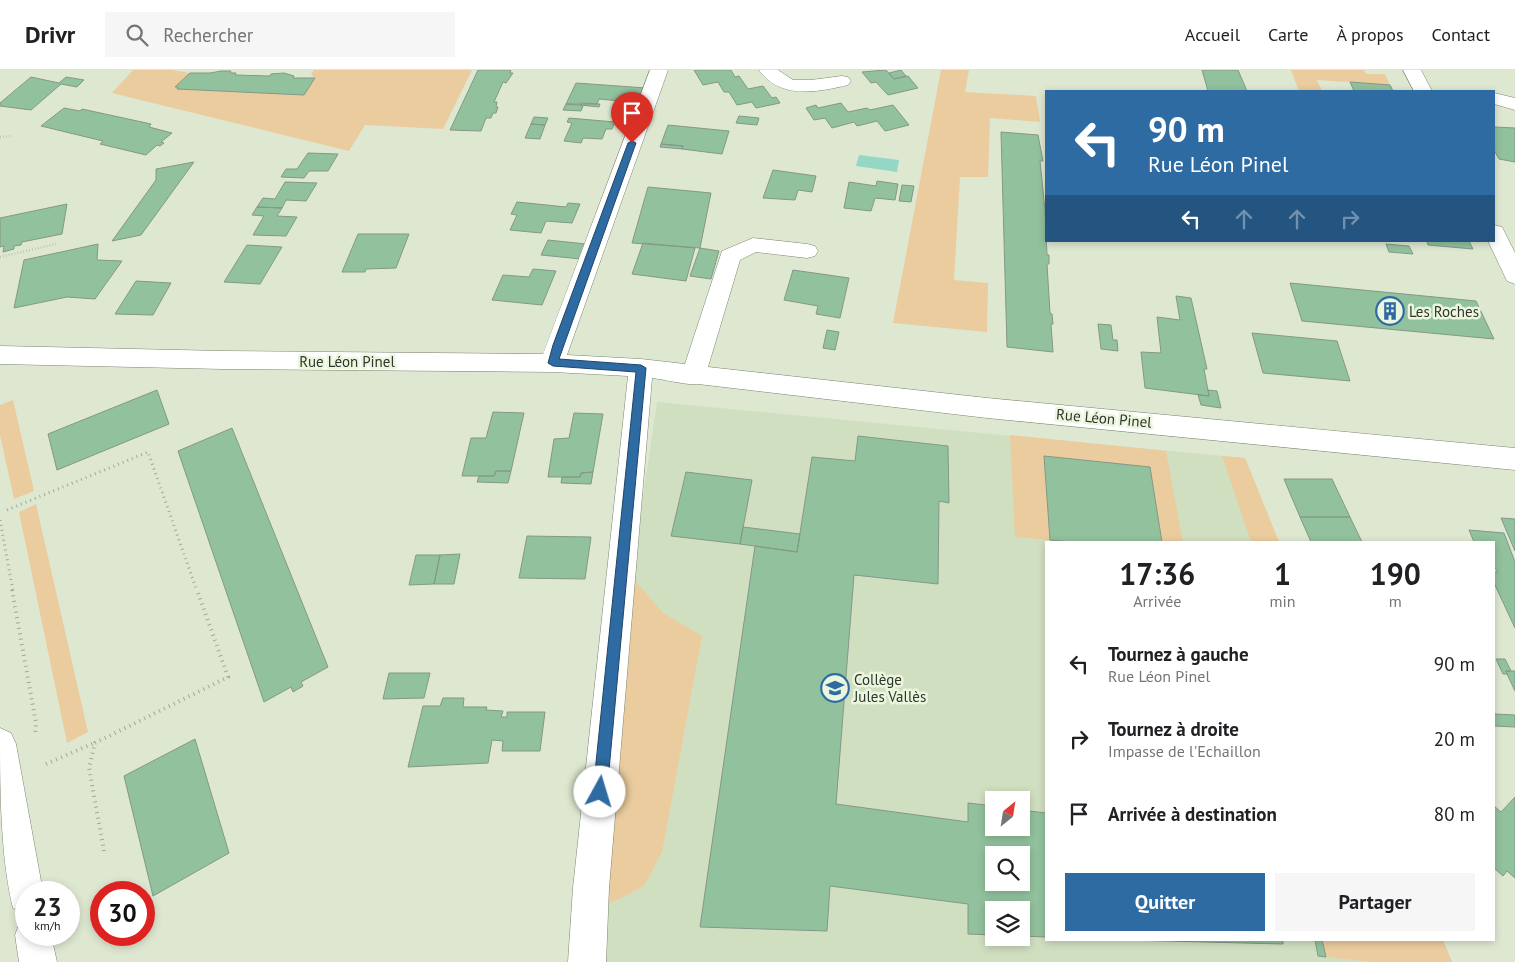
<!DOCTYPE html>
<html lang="fr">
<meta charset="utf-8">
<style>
body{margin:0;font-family:"PT Sans",sans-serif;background:#f6f6f6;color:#202124;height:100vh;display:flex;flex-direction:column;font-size:19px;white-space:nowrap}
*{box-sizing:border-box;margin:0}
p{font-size:16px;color:#757577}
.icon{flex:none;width:28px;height:28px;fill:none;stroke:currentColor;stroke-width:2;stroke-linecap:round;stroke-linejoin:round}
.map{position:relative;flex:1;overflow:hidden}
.details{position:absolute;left:1045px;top:471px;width:450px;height:400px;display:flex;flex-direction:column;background:#fff;border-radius:0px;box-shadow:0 2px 8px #0003}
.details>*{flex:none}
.banner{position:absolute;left:1045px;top:20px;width:450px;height:152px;border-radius:0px;box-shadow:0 2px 8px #0003;background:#2e6ba2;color:#fff;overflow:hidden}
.needle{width:32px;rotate:30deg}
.fabs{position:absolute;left:985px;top:721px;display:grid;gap:10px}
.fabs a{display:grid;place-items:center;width:45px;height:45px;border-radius:0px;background:#fff;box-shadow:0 2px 8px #0003;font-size:25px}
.speed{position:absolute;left:15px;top:811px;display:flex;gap:10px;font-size:25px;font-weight:700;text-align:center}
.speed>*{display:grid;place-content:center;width:65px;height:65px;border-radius:50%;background:#fff;box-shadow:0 2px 8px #0003;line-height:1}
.speed small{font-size:12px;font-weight:400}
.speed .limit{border:8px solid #d22;background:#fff;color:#111}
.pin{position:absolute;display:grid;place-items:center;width:42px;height:42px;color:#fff;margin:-51px -21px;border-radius:50% 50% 50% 0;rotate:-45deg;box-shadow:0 0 5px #0007}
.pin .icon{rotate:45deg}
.me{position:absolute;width:55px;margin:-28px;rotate:6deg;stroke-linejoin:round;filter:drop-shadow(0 0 4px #0008)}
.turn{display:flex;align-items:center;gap:18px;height:105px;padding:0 20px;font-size:22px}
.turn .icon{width:65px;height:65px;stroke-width:2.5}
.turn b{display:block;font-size:35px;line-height:42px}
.lanes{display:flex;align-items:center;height:48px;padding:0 20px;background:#0003;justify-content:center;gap:25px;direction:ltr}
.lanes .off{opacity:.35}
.eta{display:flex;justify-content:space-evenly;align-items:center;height:85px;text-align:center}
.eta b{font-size:30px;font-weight:600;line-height:35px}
.cta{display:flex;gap:10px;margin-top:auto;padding:10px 20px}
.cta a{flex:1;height:58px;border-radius:0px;background:#2e6ba2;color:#fff;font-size:20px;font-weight:600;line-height:58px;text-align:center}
.cta a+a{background:#f6f6f6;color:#202124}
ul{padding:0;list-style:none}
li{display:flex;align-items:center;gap:15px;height:75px;padding:0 20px}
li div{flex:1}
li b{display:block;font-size:19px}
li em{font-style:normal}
header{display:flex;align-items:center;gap:30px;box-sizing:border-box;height:70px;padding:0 25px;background:#fff;border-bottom:1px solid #e0e0e0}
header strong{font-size:24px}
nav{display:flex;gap:28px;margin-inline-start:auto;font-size:18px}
.search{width:350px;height:45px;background:#f6f6f6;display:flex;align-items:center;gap:12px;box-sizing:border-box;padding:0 18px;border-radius:0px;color:#757577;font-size:19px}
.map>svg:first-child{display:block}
.built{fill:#d1dfc1;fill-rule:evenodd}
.green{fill:#eacc9e}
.water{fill:#95d7c5}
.building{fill:#92c19d;stroke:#849888;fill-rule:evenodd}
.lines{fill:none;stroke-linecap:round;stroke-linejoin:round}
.minor-casing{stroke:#7c8570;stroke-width:1}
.path-far2{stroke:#a1a996;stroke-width:2.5;stroke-dasharray:0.5 2.5;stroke-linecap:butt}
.path-far1{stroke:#a1a996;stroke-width:3;stroke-dasharray:1 4;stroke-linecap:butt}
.path{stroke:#a1a996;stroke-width:4;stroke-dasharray:1 4.5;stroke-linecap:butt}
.minor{fill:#fff;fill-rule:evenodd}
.route{fill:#2e6ba2;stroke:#1e4669}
.labels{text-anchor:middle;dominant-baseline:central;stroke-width:5;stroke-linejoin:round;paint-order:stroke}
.poi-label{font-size:15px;fill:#30342b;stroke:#ebf6de;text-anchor:start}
.street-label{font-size:15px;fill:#30342b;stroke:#ebf6de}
</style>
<header>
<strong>Drivr</strong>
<div class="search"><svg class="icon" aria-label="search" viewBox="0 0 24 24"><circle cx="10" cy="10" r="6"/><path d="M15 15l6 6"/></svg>Rechercher</div>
<nav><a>Accueil</a><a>Carte</a><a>À propos</a><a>Contact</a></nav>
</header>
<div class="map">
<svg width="1515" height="892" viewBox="0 0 1515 892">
<rect width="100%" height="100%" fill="#dee8d1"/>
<path class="built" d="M657,332L1245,388L1279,472H1046V870H1443L1452,892H600L631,506ZM994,730H1021V758H994ZM994,785H1021V812H994ZM994,840H1021V868H994Z"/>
<path class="green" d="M133,0H172L190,3L176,16L178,17L177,19L303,25L315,9L311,4L314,0H472L443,59L365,55L349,81L112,23Z
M941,0H969L965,22L1036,26L1040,52L990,48L988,107H960L954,210L988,213L987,262L893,253Z
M1291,0H1364L1366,4H1385L1390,15L1317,10L1322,21H1299Z
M13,330L34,421L14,429L0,365V335Z
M1010,365L1166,381L1183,472H1162L1150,397L1044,386L1050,470L1015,467Z
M1222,386L1245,388L1279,472H1251Z
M36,434L88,662L67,673L19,442Z
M631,506L663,543L702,566L662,782L644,816L607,835Z
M1322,870H1443L1452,892H1373L1326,887Z"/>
<path class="water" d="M859,85L899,90L897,102L856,96Z"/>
<path class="building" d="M478,0H511L510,3H513L506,13L503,12L494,32H497L496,37H498L496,43H493L491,48H486L481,61L450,60Z
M694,0H731L735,7L739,6L748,19L763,16L772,28L776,27L780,33L756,38L752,32L737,35L729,22H724L718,12L703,15Z
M886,0L894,9L908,6L918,18L888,25L876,12L871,13L862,2Z
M901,0L906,6L894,9L889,3Z
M1202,0H1238L1247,21H1208Z
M221,1H231L230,3H236L235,5L270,6L271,4L284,3L294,6L293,8H315L304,25L177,19L178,17H175L190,3H210Z
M31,7L59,13L66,7L84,10L77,17L61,14L31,40L0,36V33Z
M1350,12L1390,15L1393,21H1354Z
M576,13L646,18L640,33L599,29L597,34H566Z
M581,33L597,34H600L599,37L580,35Z
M841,33L848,42L867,38L870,40L893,35L909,55L885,61L877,51L857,56L854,52L832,58L825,48L814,50L806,38L816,35L818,38Z
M566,34L580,35L583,36L581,41L563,40Z
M64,38L80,41L82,39L151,54L149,57L172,63L161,72L164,73L160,76L157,75L146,85L100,74L103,71L41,56Z
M739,46L759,48L757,55L736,53Z
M534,47L548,48L545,55L531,54Z
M569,48L615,52L612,59H606L602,69L583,68L581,73L564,71L572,53L567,52Z
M531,54L545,55L540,69L525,68Z
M668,55L729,61L722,84L682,79L683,76L661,74Z
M1494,57L1515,58V92L1499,89L1494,80Z
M1001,62L1038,65L1043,91H1040L1045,140L1047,185H1049V194H1047L1050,243L1052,244L1053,254H1051L1053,282L1007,277Z
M661,74L683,76L682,79L660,77Z
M308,83L338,84L328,101H309L304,108L281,107L286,99H297Z
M194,92L141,165L112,171L156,110V99Z
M773,100L816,106L812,122L798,120L795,130L763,128Z
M877,111L898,114L895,130L875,128L871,141L844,138L849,112L876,116Z
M285,112L317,113L306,131L286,130L282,138L257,137L263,128L275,129Z
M902,115L914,116L911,132L899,131Z
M648,117L711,123L700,178L632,173Z
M517,132L566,137L568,133L580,134L572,153L546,151L541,163L510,160L517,145L511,144Z
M67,134L62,164L22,172L21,175L14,176V179L3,182L4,176L0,177V148Z
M257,137L282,138L277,146L297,147L286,166L253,165L264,146L252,145Z
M358,164H409L396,198L366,199L365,202H342Z
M548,170L586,174L581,189L541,185Z
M1427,171H1469L1473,179L1428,175Z
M643,173L695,178L686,211L632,204Z
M98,174L97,190L122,191L95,229L67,227L14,238L24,190Z
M1386,174L1409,176L1413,184L1389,182Z
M247,175L282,177L260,214L224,212Z
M700,178L719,181L711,209L690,206Z
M533,199L556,201L542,235L492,230L503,205L529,207Z
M793,200L849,208L840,248L816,244L818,236L784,230Z
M136,211L171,213L153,245L115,244Z
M1290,213L1476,231L1494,269L1302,251Z
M1176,226L1191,228L1207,299H1204L1209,326L1145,318L1141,282L1161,283L1157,247L1180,250Z
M1098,254L1111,255L1113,270H1117L1118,281L1101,279Z
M827,260L839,262L835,280L823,278Z
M1252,263L1337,271L1350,311L1263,303Z
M157,320L169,354L57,400L48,364Z
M1208,320L1217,321L1221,338L1201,335L1198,325L1209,326Z
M493,342L524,343L511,401H496L494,406H462L471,368H486Z
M574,343L603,344L593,402L581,403L580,407H548L554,369L569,368Z
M232,358L328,597L301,612L303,616L293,622L291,617L264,632L178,381Z
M858,366L948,376L949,433L939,431L938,514L854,505L836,734L968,752V733L994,736V758H1021V740L1046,743V867L1021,866V840H994V865L968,864V834L830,816L827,861L700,857L755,476L797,482L812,387L855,391ZM994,785H1021V812H994Z
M1044,386L1150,397L1162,472H1072L1050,470Z
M496,401H511L508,413L477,412L479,406H494Z
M593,402L591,414L561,413L562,407H580L581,403Z
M686,402L752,410L740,474L671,466Z
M1284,409H1332L1350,447H1300Z
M1300,447H1350L1362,472H1311Z
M1501,448L1515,449V481Z
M743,457L800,464L797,482L740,474Z
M1469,460L1504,463L1515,492V558L1494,513V502H1498L1494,497V472H1474Z
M527,466L591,467L585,509L519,508Z
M460,484L454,514H434L440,485Z
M416,485H440L434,514L409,515Z
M1496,589H1505L1511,601H1506L1507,604H1503Z
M1506,601H1515V621L1507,604Z
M389,603H430L424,628L383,629Z
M443,628H464L463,637H487L486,640L503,641L501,647H507V642H545L540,681H502L503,671L492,670L488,693L408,697L423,636H440Z
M1494,642L1495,644L1515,645V657L1494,656Z
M195,669L229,783L153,826L124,706Z
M1515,727V808L1507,801L1503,806L1494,798V736L1501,742Z
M1127,870H1283V874Z
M1315,870H1322L1326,887L1318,886Z"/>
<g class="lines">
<defs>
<path id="minor" d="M650,0H668L567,285L641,289L685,294L722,181L753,168L807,174L815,176L818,181L815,186L807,188L756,182L740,190L708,297L987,328L1515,378V400L987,348L698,314C691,316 662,309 652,308L609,818L606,892H568L573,818L628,306L553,302L223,299L0,294V276L223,281L543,284Z
M759,0H778L793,10H811L842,6L848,7L851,11L848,15C818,22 780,30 759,0Z
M1403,0H1421L1432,21H1414Z
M1494,23L1515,28V40L1494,34Z
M1494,155L1502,157L1515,183V214L1507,211L1488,171H1494Z
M0,658L11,663L16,674L43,822H26V843L13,838C0,787 0,713 0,658Z
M26,850V865H51L57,892H19L15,865L20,852Z"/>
</defs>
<use href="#minor" class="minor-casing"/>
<path class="path-far2" d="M0,67L12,66
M0,187L56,174"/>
<path class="path-far1" d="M7,440L148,382L197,521
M0,450L13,521"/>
<path class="path" d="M12,520L36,653L35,666
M46,694L94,673
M104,781L89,698L95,673L228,607L197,520"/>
<use href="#minor" class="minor"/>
</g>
<path class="route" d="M632,71L636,73L559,289L641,295L646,298L607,722L605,727L600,729L595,727L593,722L636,302L553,296L548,293L553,275L628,73Z"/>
<defs>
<symbol id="building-ring" viewBox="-11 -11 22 22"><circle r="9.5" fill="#ebf6de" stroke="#2e6ba2" stroke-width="1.5"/><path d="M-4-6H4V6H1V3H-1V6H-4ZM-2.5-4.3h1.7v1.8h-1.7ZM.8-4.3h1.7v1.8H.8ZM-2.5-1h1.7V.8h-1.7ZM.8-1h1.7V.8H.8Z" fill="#2e6ba2"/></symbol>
<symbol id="school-ring" viewBox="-11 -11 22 22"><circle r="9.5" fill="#ebf6de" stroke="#2e6ba2" stroke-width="1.5"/><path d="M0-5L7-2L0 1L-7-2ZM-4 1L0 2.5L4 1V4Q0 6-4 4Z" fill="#2e6ba2"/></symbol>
</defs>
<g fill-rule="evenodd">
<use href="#building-ring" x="1374" y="225" width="32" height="32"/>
<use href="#school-ring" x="819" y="602" width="32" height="32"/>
</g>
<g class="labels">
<g class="poi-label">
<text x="1409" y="241">Les Roches</text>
<text x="854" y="609">Collège<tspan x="854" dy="17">Jules Vallès</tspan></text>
</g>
<g class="street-label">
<text x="347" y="291">Rue Léon Pinel</text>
<text transform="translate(1104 348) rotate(5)">Rue Léon Pinel</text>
</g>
</g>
</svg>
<div class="fabs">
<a><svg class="needle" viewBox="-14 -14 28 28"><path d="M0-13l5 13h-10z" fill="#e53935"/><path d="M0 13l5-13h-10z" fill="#757577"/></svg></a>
<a><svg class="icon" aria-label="search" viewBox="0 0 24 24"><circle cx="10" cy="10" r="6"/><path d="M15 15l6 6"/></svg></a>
<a><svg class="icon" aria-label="layers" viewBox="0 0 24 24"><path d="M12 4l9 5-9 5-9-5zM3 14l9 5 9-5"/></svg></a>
</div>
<div class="speed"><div>23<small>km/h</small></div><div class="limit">30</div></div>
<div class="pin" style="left:632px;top:73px;background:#d93025"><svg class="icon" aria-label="arrive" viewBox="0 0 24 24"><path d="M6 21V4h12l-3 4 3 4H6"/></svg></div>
<svg class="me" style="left:600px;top:722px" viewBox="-20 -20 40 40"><circle r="19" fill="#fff"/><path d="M0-13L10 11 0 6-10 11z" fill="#2e6ba2"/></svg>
<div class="banner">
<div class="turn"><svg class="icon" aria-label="left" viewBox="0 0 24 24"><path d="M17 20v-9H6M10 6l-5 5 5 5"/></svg><div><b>90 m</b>Rue Léon Pinel</div></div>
<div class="lanes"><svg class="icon" aria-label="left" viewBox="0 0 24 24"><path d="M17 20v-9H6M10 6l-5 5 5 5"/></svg><svg class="icon off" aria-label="ahead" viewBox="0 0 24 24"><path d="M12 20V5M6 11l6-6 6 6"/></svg><svg class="icon off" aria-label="ahead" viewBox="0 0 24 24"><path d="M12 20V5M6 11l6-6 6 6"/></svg><svg class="icon off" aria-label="right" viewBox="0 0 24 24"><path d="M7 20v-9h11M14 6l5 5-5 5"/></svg></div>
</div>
<section class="details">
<div class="eta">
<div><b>17:36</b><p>Arrivée</p></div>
<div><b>1</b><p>min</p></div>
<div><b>190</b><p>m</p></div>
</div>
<ul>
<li><svg class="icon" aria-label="left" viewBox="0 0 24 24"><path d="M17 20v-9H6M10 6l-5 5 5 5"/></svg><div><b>Tournez à gauche</b><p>Rue Léon Pinel</p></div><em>90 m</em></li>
<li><svg class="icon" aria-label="right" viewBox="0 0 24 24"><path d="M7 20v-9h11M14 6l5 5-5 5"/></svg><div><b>Tournez à droite</b><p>Impasse de l'Echaillon</p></div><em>20 m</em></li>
<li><svg class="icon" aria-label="arrive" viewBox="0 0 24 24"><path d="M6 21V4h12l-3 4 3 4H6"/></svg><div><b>Arrivée à destination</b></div><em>80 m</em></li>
</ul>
<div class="cta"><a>Quitter</a><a>Partager</a></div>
</section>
</div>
